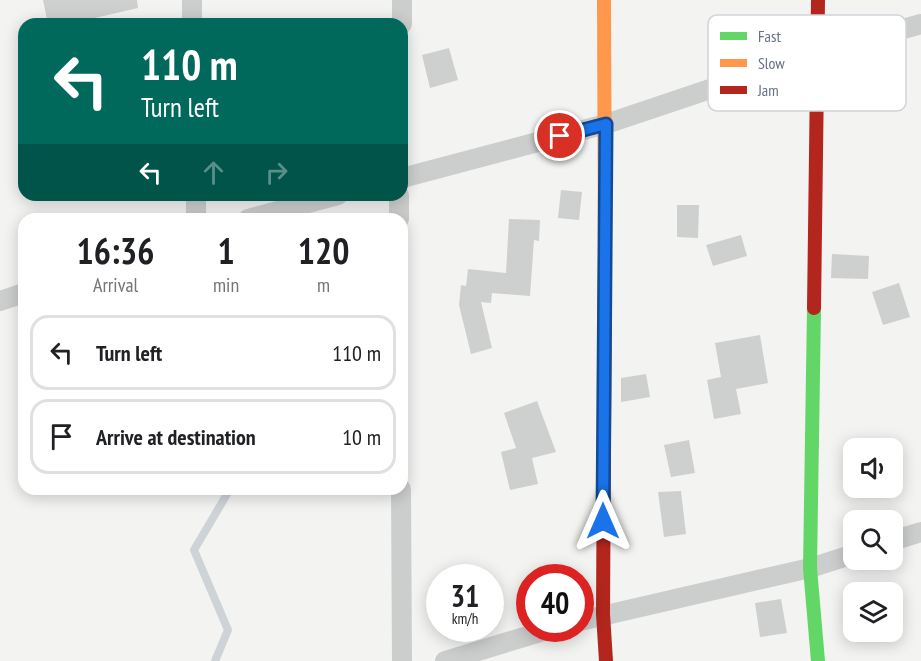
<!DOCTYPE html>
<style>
body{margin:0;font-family:"PT Sans Narrow",sans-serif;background:#f2f2f2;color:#202124;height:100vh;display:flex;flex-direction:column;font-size:22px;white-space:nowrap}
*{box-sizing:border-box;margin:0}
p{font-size:20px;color:#757577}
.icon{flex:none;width:33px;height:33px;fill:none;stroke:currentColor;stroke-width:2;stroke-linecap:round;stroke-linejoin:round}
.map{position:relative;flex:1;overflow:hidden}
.details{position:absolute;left:18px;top:213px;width:390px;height:282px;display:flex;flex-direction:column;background:#fff;border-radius:18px;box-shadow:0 3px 15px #0003}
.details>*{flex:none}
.banner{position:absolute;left:18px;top:18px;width:390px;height:183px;border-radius:18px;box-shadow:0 3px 15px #0003;background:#00695c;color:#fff;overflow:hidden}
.fabs{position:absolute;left:843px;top:438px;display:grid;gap:12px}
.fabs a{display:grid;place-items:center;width:60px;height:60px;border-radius:12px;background:#fff;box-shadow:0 3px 15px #0003;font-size:30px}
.speed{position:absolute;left:426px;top:564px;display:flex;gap:12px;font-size:30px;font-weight:700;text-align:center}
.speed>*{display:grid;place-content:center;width:78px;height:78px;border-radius:50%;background:#fff;box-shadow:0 3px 15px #0003;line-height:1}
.speed small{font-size:15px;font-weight:400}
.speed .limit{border:9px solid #d22;background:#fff;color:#111}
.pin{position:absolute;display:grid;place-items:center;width:51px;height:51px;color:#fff;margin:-26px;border:3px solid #fff;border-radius:50%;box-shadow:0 2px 6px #0007}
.me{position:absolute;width:66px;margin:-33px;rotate:0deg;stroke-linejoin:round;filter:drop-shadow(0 0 4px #0008)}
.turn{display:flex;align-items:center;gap:21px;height:126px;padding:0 24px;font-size:27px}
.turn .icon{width:78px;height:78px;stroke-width:2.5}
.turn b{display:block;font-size:42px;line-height:51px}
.lanes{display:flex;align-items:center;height:57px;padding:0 24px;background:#0003;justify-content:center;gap:30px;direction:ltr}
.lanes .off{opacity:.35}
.eta{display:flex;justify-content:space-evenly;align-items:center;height:102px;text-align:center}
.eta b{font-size:36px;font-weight:700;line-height:42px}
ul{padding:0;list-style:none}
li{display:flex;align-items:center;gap:18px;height:75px;margin:0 12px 9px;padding:0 12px;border:3px solid #e0e0e0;border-radius:18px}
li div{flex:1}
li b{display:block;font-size:22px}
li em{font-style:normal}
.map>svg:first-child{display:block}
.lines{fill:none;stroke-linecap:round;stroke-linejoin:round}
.stream{stroke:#cdd3d7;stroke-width:8}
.building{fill:#cecfcf}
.street{stroke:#cccdcd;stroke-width:20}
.fast{stroke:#63d668;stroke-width:14}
.slow{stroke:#ff974d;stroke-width:14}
.jam{stroke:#b3261e;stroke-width:14}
.route-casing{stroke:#114b97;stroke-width:15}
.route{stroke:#1a73e8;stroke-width:10}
.key{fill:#fff;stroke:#d1d4d9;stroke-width:1.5}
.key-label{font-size:16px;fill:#657080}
</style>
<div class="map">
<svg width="921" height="661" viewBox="0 0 921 661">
<rect width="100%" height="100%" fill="#f3f3f2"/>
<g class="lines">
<path class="stream" d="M215,661L228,630L194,550L230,489"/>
</g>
<path class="building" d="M43,0H137L138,8L69,24H48Z
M449,48L458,80L430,88L422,55Z
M561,190L582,192L579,220L558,218Z
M677,205H699L698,238L677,237Z
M509,219L540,220L539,241L534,240L530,296L492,293L491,303L481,302L492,348L471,354L459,305L461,285L466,286L468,269L506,273Z
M741,235L747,256L713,266L706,245Z
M832,254L869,256L868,279L831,278Z
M899,283L910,317L883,325L872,292Z
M760,335L768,383L736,389L741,414L714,419L707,380L721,377L715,343Z
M646,374L650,397L621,402V378Z
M537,401L556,452L532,458L538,484L510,490L501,452L516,448L504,413Z
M689,440L695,473L671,477L664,445Z
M681,491L686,534L664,537L658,492Z
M781,599L787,633L760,637L755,603Z"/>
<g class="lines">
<path class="street" d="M192,0V24
M402,24V0
M402,178L606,124L817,53L921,24
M196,195V219
M399,195V219
M248,219L338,195
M0,301L24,293
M401,489L402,661
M892,541L921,532
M580,621L810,568L854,554
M445,661L554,628"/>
<path class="fast" d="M814,308L810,568L818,661"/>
<path class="slow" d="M604,0L605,255"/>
<path class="jam" d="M605,255L603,614L606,661
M814,308L818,0"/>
</g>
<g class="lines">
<defs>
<path id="route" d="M560,136L606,124L603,521"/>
</defs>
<use href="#route" class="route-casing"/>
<use href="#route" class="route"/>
</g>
<rect x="708" y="15" width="198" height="96" rx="9" class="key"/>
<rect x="720" y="32" width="27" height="8" fill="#63d668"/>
<rect x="720" y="59" width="27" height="8" fill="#ff974d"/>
<rect x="720" y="86" width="27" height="8" fill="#b3261e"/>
<g class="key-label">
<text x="758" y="42">Fast</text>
<text x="758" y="69">Slow</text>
<text x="758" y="96">Jam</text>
</g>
</svg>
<div class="fabs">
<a><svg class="icon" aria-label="sound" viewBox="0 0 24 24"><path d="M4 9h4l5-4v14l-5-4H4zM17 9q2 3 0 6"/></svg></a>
<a><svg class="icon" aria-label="search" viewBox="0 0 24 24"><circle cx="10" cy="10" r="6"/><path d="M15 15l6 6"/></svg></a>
<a><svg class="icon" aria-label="layers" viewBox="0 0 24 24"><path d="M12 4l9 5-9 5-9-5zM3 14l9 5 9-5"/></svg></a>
</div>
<div class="speed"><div>31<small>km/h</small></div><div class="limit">40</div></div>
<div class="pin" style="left:560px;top:136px;background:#d93025"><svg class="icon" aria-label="arrive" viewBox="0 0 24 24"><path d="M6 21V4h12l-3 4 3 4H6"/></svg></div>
<svg class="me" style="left:603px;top:521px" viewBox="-20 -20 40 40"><path d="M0-17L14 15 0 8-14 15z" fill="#1a73e8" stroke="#fff" stroke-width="4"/></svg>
<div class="banner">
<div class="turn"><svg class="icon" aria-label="left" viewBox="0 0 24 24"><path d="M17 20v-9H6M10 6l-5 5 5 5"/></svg><div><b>110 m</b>Turn left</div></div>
<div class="lanes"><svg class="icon" aria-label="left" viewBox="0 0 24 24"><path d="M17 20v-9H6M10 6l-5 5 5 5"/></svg><svg class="icon off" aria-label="ahead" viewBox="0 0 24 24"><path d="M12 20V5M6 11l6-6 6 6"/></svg><svg class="icon off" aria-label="right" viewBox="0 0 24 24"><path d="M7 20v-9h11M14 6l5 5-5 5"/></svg></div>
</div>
<section class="details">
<div class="eta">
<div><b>16:36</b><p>Arrival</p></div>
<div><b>1</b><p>min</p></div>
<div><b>120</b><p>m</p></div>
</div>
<ul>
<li><svg class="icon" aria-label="left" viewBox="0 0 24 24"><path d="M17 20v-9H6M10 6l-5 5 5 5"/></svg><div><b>Turn left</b></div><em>110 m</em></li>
<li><svg class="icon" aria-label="arrive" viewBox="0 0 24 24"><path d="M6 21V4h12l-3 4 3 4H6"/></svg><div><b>Arrive at destination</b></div><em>10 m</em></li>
</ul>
</section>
</div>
